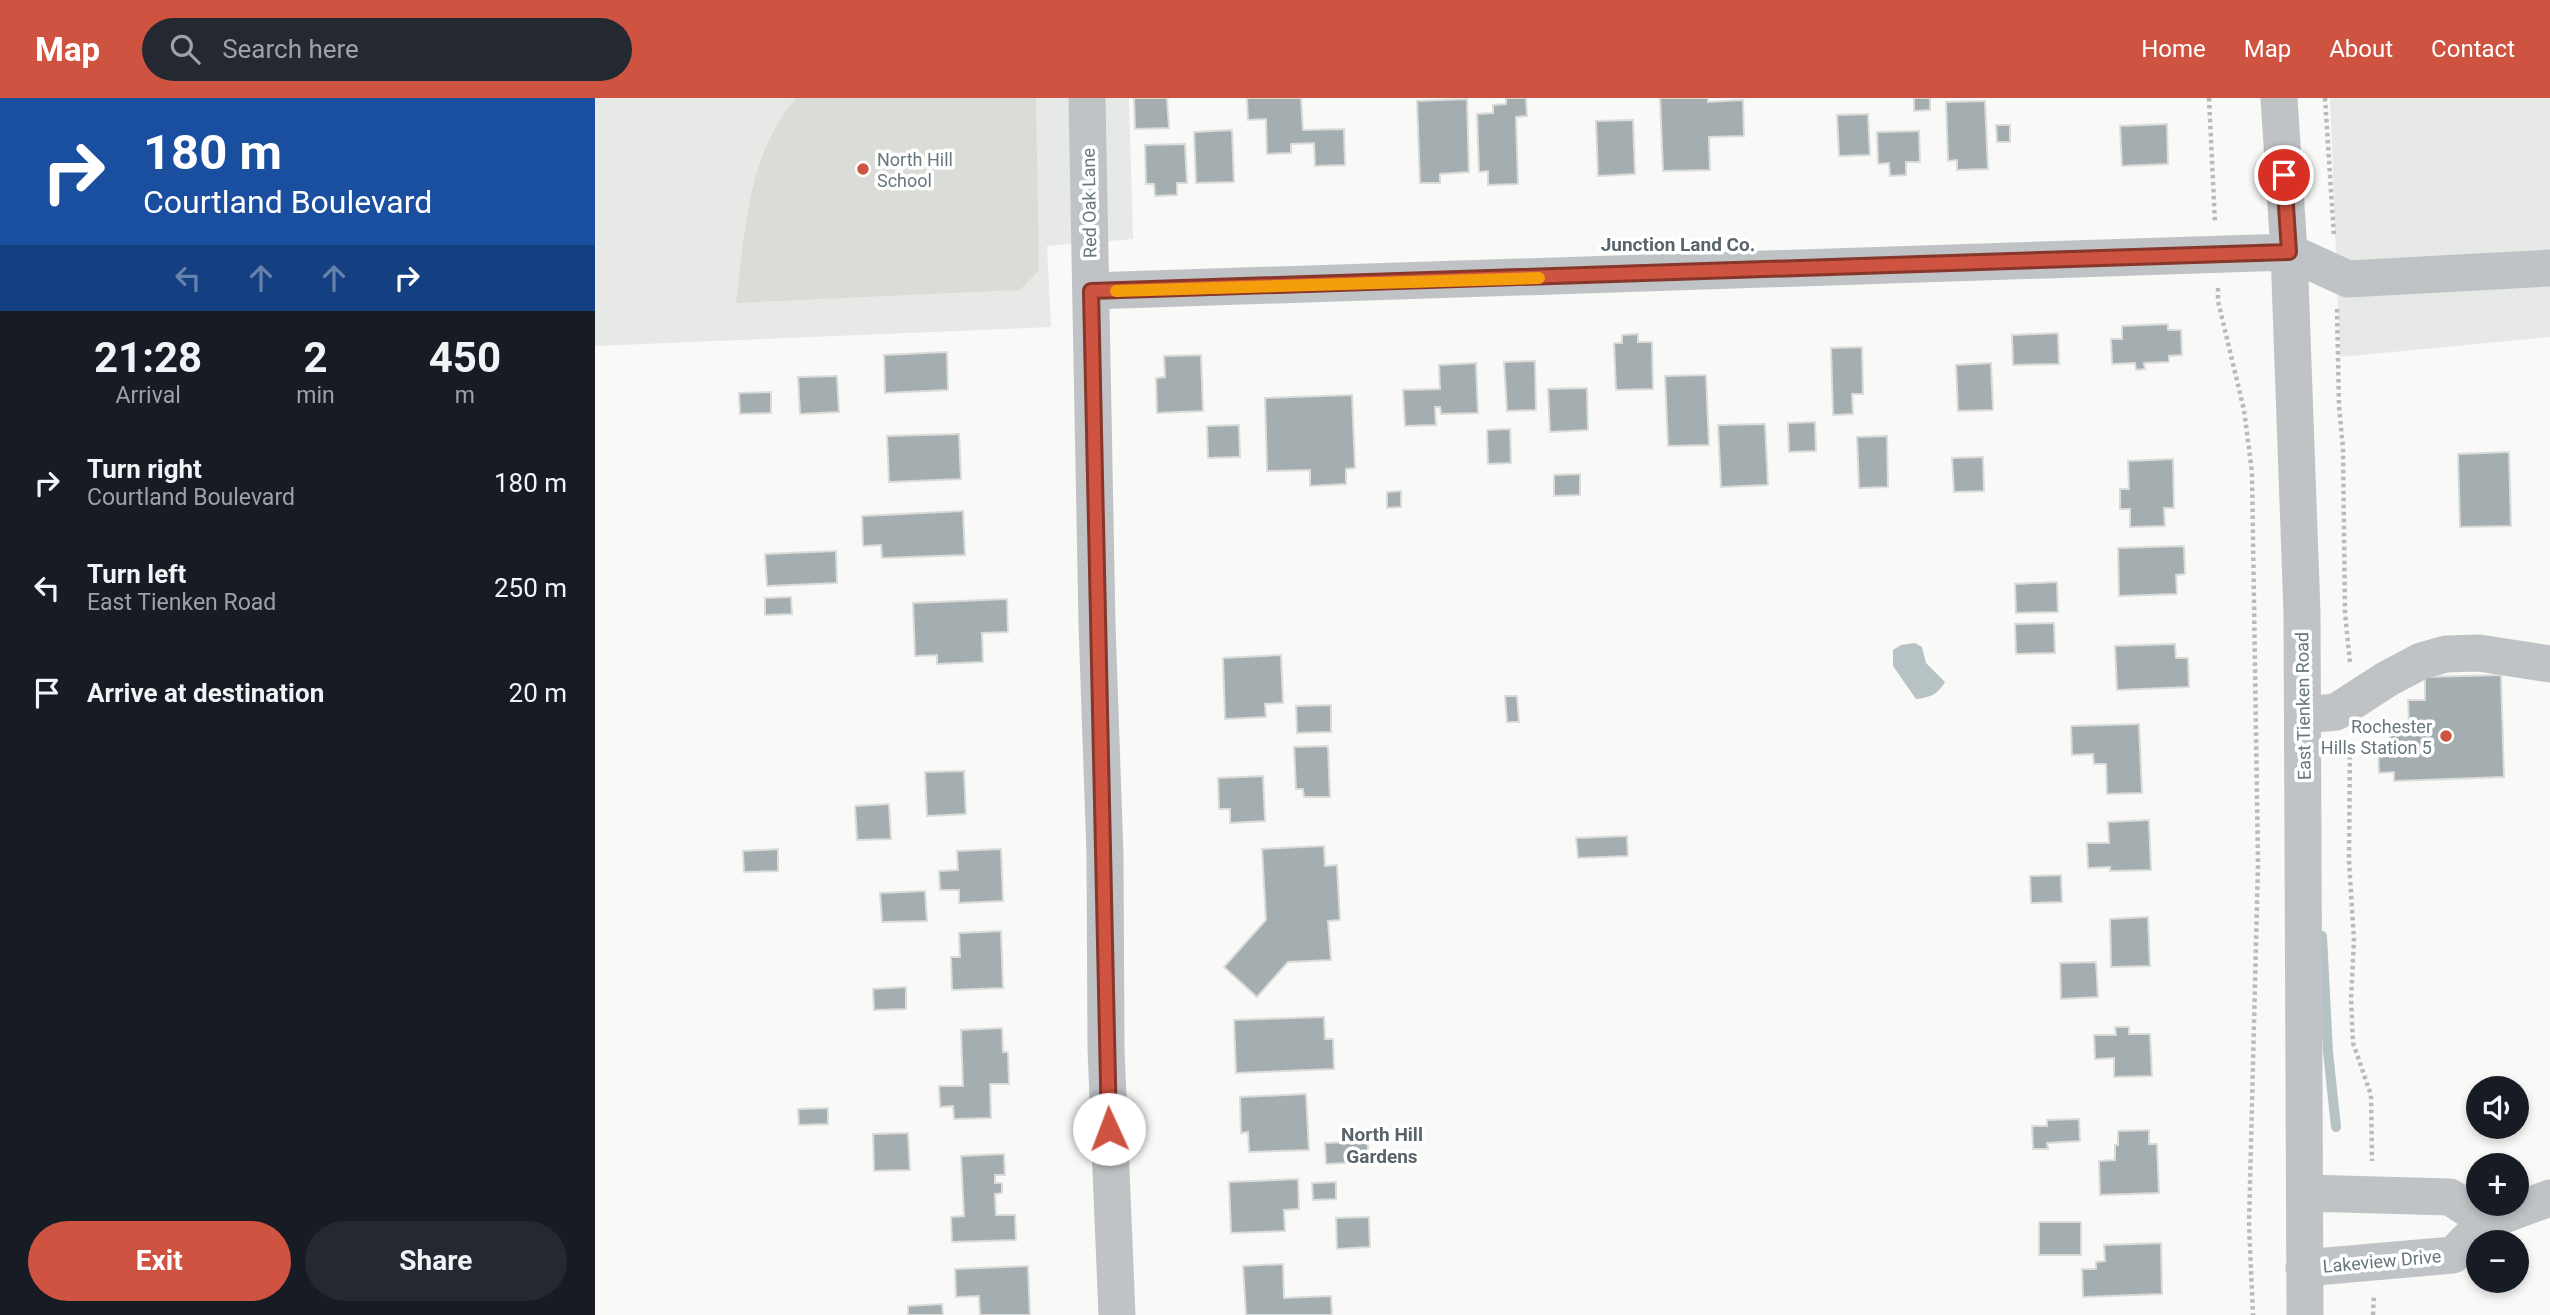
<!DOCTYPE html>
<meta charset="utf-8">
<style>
body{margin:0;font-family:Roboto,sans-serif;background:#242831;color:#f1f3f6;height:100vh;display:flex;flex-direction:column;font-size:26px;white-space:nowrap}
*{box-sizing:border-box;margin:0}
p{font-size:23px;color:#9ea1a6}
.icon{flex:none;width:38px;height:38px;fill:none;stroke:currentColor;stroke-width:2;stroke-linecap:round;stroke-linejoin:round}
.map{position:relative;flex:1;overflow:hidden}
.sheet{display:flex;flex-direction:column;background:#171b24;width:595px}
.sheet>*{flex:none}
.banner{background:#1a4fa0;color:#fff;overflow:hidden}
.tools{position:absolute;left:1871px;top:978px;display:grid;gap:14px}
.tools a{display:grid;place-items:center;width:63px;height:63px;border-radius:50%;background:#171b24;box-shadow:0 4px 10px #0003;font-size:35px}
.pin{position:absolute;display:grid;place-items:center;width:60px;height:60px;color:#fff;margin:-30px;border:4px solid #fff;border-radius:50%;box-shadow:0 2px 7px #0007}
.me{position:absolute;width:77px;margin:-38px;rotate:358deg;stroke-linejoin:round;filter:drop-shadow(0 0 5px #0008)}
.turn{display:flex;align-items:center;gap:24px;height:147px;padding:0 28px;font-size:32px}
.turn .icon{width:91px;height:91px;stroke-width:2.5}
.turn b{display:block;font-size:49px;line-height:60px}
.lanes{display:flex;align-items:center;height:66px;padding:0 28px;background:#0003;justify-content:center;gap:35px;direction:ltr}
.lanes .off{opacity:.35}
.eta{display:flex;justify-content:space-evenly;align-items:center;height:119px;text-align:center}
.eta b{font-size:42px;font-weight:700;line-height:49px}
.cta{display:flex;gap:14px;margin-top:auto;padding:14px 28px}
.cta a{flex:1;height:80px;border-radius:42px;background:#cf5341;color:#fff;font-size:28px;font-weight:700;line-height:80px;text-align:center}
.cta a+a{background:#242831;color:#f1f3f6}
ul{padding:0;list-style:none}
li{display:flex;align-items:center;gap:21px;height:105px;padding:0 28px}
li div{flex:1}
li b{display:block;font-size:26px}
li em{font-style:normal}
header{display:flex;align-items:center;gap:42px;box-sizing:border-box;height:98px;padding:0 35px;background:#cf5341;color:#fff}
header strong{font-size:33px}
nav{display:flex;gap:38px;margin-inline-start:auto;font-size:24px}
.search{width:490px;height:63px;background:#242831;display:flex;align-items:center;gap:18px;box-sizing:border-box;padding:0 24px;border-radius:38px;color:#9ea1a6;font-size:26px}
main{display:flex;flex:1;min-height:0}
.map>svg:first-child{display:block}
.built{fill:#e7e9e7}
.green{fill:#daddd7}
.water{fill:#b7c2c5}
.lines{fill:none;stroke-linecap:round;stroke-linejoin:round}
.stream{stroke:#b7c2c5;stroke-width:10}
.building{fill:#a4aeb1;stroke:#dbdbd9;stroke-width:2}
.path{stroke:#b7bbbd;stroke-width:4.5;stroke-dasharray:3.5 3.5;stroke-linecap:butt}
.minor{stroke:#bfc3c6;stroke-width:37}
.route-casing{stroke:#87362a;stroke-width:18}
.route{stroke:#cf5341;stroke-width:12}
.slow{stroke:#f59e0b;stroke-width:12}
.poi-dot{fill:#cf5341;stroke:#fff;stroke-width:2.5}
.labels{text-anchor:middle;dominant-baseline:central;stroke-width:7;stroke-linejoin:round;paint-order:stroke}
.poi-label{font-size:18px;fill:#67777e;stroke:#fff;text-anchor:start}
.street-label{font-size:18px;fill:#67777e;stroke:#fff}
.neighbourhood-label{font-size:19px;font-weight:bold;fill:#59646a;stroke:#fff}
</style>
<header>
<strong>Map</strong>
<div class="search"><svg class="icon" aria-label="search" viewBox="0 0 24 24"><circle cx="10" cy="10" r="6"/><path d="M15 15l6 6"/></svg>Search here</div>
<nav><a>Home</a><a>Map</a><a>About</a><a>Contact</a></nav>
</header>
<main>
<section class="sheet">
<div class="banner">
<div class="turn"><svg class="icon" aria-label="right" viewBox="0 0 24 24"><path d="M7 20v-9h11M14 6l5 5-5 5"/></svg><div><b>180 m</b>Courtland Boulevard</div></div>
<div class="lanes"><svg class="icon off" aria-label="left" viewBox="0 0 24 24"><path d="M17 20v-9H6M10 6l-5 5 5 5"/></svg><svg class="icon off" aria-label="ahead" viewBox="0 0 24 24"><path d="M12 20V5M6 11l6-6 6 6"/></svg><svg class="icon off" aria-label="ahead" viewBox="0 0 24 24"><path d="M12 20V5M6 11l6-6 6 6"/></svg><svg class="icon" aria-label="right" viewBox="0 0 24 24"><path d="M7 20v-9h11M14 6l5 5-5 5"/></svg></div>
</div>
<div class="eta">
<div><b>21:28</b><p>Arrival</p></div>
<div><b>2</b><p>min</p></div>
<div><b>450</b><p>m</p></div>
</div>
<ul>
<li><svg class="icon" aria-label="right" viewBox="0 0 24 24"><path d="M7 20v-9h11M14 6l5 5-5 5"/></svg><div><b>Turn right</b><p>Courtland Boulevard</p></div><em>180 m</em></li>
<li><svg class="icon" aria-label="left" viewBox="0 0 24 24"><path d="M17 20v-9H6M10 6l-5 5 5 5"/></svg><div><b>Turn left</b><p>East Tienken Road</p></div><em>250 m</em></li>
<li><svg class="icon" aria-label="arrive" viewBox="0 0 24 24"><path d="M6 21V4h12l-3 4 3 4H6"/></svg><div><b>Arrive at destination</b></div><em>20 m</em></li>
</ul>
<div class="cta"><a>Exit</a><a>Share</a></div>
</section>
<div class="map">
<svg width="1955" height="1217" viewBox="0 0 1955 1217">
<rect width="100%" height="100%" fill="#f9f9f7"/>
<path class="built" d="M0,0H534L538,141L452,148L456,229L0,248Z
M1735,0H1955V239L1745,259Z"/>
<path class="green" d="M201,0H441L444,172L425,192L141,205C150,134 152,57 201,0Z"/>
<path class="water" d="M1320,545L1327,549L1331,565L1350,584C1343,596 1335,600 1321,601L1298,568V552L1306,547Z"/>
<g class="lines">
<path class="stream" d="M1727,838L1733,954L1741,1029"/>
</g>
<path class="building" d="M539,0H572L574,30L540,31Z
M652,0H706L708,32L749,31L750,67L720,68L719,45L696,46V55L672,56L671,21L653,22Z
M911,0H931L932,18L921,19L923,86L893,87V73L884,74L882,16L898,15V7L911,6Z
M1065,0H1113V4L1148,2L1149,38L1114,39L1115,72L1068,73Z
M1319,0H1335V12L1319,13Z
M872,1L874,74L845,76V85H825L822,3Z
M1390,3L1393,71L1362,72V62L1353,63L1351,4Z
M1273,16L1275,57L1244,58L1242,17Z
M1038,22L1040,76L1003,78L1001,23Z
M1572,26L1573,66L1527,68L1525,28Z
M1401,27H1415V44H1402Z
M637,32L639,84L601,85L599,34Z
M1324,33L1325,64H1311V77L1295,78L1294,65L1283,66L1282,34Z
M590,46L592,85H582V97L560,98L559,86H551L550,47Z
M1573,226V232H1586L1587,257L1574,258V264L1549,265L1550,271L1541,272L1540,265L1517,266L1516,241H1527V228Z
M1463,235L1464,266L1418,267L1417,237Z
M1043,236V244H1057L1058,291L1021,292L1019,245H1027V237Z
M1267,249L1268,296H1257L1258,316L1238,317L1236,250Z
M352,254L353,292L290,295L289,257Z
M606,257L608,313L562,315L561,280L570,279L569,258Z
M940,263L941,312L912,313L909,264Z
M881,265L883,315L846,316L845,309H840L841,327L810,328L808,292L845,291L844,267Z
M1396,265L1398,312L1363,313L1361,267Z
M1111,277L1114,347L1073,348L1070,278Z
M242,278L244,314L205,316L203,279Z
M992,290L993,332L955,334L953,291Z
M176,294V315L145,316L144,295Z
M757,297L760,370L751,371V386L715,388V372L672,373L670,300Z
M1220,324L1221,353L1194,354L1193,325Z
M1170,326L1173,387L1126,389L1123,327Z
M644,327L645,359L613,360L612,328Z
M915,331L916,365L893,366L892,332Z
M364,336L366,381L294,384L292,338Z
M1292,338L1293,389L1264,390L1262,339Z
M1914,354L1916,428L1865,429L1863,356Z
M1388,359L1389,393L1359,394L1357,360Z
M1578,361L1579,410H1569L1570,428L1535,429V411H1525V391H1534L1533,363Z
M985,376V397L959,398V377Z
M806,393V409L792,410V394Z
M368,413L370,457L287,460L286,447L268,448L267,418Z
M1589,448L1590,476L1581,477L1582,496L1524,498L1523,450Z
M241,453L242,485L172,488L170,456Z
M1462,484L1463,514L1421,515L1420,486Z
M196,499L197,516L170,517V500Z
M412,501L413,534L387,535L388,564L342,566V557L320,558L318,505Z
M1459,525L1460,555L1421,556L1420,526Z
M1580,546L1581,560H1593L1594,589L1522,592L1520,548Z
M686,557L688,605L670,606L671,619L630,621L628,560Z
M1906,577L1909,679L1799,683V674L1784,675L1783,648H1795L1794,628L1814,627L1813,602H1830V579Z
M910,598H922L924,624H912Z
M736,607V634L702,635L701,608Z
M1544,626L1547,695L1512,696L1511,666H1499L1498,656L1477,657L1476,628Z
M733,648L735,699H709L708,691H701L699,649Z
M369,673L371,716L332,718L330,674Z
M668,678L670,723L635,725V711H624L623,680Z
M294,706L296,741L262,742L260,708Z
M1554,722L1556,772L1515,773V769L1493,770L1492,745H1514L1513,724Z
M1032,738L1033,758L983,760L981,740Z
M729,748L730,768L742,767L745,822L733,823L736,862L693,864L662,899L629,869L671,822L667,751Z
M183,751V773L149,774L148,753Z
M406,751L408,803L364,805V792H345L344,773L363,772L362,753Z
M1466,777L1467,804L1436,805L1435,778Z
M330,793L332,823L287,824L285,795Z
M1553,819L1555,868L1516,869L1515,821Z
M406,833L408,890L357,892L356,859H365L364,835Z
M1501,864L1503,899L1466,901L1465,865Z
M311,889V911L279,912L278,891Z
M729,919L730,941H738L739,971L641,975L639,922Z
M1520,929H1534V936H1555L1557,978L1519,979V960L1500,961L1499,937H1521Z
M407,930L408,954H413L414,986H395L396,1020L359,1021L358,1008L345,1009L344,988H368L366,932Z
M711,996L714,1052L654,1054L653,1034L646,1035L645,999Z
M233,1010V1026L204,1027L203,1011Z
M1484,1021L1485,1043L1452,1045L1453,1051H1438L1437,1028H1452V1022Z
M1554,1032V1046H1562L1564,1095L1505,1097L1504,1063L1520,1062V1047H1523V1033Z
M313,1035L315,1072L279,1073L278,1036Z
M773,1043V1064L731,1066L730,1045Z
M409,1056L410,1077H400V1085H407V1095L400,1096L401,1117H420L421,1142L357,1144L356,1119L369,1118L366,1058Z
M703,1081L704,1111L689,1112L690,1133L636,1135L634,1084Z
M741,1084V1101L718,1102L717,1085Z
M774,1119L775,1149L742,1151L741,1120Z
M1444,1124H1486V1157H1444Z
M1566,1145L1567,1196L1488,1199L1487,1171H1501V1164L1510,1163L1509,1147Z
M688,1166L689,1200L736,1198L737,1217H651L648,1168Z
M433,1168L435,1217H385L384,1198L361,1199L360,1171Z
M347,1206L348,1217H313V1208Z"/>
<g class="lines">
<path class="path" d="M1614,0L1620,125
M1730,0L1739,139
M1623,190V203L1649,312L1657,374L1663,765L1654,1127L1658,1217
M1742,211L1744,308L1748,350L1750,515L1755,565
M1755,644L1754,763L1759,842L1756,901L1758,945L1776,997L1777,1063
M1778,1217L1779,1197"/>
<path class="minor" d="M492,0L502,526L510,757L511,951L522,1217
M1684,0L1694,154L1707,515L1710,1217
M496,193L1694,154L1753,181L1955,170
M1709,617L1741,614L1792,581L1826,563L1851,556L1884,555L1955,566
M1710,1095L1855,1099L1892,1123
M1709,1170L1858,1157L1892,1123L1955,1100"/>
</g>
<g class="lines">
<defs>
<path id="route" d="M514,1031L496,193L1694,154L1689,77"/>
</defs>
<use href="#route" class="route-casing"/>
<use href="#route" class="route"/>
<path class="slow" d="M521,193L944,180"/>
</g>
<g class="poi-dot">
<circle cx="268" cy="71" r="7"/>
<circle cx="1851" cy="638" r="7"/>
</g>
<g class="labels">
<g class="poi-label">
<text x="282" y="61">North Hill<tspan x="282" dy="21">School</tspan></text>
<text x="1837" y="628" text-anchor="end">Rochester<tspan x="1837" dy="21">Hills Station 5</tspan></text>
</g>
<g class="street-label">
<text transform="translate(494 105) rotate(-91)">Red Oak Lane</text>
<text transform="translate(1708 608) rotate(-91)">East Tienken Road</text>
<text transform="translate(1787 1163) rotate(-5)">Lakeview Drive</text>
</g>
<g class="neighbourhood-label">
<text x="1083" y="146">Junction Land Co.</text>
<text x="787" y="1036">North Hill<tspan x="787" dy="22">Gardens</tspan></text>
</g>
</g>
</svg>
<div class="tools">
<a><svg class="icon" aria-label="sound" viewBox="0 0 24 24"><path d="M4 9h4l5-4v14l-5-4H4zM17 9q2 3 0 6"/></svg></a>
<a>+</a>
<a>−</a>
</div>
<div class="pin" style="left:1689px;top:77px;background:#d93025"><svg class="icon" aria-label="arrive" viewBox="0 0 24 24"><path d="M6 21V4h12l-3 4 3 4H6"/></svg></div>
<svg class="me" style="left:514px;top:1031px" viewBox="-20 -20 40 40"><circle r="19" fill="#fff"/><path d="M0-13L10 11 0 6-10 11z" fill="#cf5341"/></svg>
</div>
</main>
